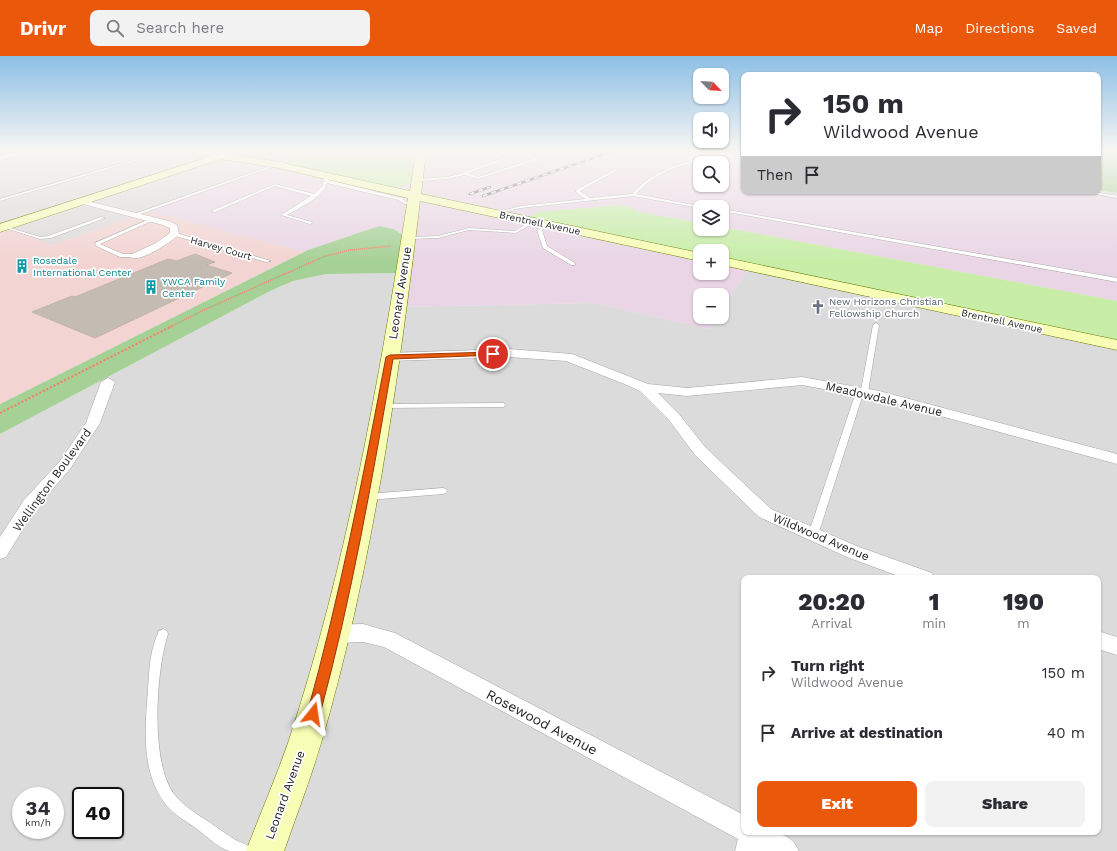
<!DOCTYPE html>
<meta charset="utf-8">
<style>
body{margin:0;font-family:"Work Sans",sans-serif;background:#f2f2f3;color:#2b2b33;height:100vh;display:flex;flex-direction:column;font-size:15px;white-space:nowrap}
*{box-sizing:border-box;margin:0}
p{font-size:13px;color:#7c7c81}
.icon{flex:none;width:22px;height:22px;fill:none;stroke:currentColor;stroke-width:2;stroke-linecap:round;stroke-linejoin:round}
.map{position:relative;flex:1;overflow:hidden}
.sheet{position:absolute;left:741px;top:519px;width:360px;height:260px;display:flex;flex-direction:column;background:#fff;border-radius:8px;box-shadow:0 1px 3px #0004}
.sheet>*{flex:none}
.top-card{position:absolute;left:741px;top:16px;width:360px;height:122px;border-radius:8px;box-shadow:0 1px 3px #0004;background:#fff;color:#2b2b33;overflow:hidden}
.needle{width:26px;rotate:115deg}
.controls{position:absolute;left:693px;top:12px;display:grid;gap:8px}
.controls a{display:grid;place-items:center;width:36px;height:36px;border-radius:8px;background:#fff;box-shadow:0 1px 3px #0004;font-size:20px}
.speed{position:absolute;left:12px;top:731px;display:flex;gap:8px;font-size:20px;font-weight:700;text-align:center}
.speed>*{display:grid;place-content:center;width:52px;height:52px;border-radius:50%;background:#fff;box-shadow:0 1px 3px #0004;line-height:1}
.speed small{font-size:10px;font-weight:400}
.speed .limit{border:2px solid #111;border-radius:6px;background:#fff;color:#111}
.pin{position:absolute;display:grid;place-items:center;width:34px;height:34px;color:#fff;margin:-17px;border:2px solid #fff;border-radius:50%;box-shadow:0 1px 4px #0007}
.me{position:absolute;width:44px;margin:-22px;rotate:15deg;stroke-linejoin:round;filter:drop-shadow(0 0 3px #0008)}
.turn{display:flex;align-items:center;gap:14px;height:84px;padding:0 16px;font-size:18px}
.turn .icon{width:52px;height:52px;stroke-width:2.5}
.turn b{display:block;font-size:28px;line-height:34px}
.then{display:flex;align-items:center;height:38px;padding:0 16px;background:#0003;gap:8px;font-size:15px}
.eta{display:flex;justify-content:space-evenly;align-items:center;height:68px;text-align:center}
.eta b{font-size:24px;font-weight:800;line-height:28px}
.cta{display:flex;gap:8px;margin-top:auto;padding:8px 16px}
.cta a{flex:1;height:46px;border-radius:8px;background:#ea580c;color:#fff;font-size:16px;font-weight:800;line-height:46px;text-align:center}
.cta a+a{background:#f2f2f3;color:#2b2b33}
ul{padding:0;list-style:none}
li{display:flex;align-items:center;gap:12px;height:60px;padding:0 16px}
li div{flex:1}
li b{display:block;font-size:15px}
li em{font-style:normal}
header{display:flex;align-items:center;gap:24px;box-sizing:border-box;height:56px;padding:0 20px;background:#ea580c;color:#fff}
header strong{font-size:19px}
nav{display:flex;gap:22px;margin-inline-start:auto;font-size:14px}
.search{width:280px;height:36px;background:#f2f2f3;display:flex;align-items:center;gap:10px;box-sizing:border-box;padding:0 14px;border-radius:8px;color:#7c7c81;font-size:15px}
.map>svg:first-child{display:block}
.residential{fill:#dcdbdb;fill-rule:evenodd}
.commercial{fill:#f2d4d2}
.industrial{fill:#e9d5e5;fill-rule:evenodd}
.grass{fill:#c7eda7}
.forest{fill:#a6d196}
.building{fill:#c4bcb3;stroke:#c2b3a5}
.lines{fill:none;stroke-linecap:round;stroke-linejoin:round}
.lane-casing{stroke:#a5a5a5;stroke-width:1}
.street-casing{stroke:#a5a5a5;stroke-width:1}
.secondary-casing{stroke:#6a7b00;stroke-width:1}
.path-far1{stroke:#ff7a66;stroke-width:1.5;stroke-dasharray:1 1;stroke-linecap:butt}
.path{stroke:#ff7a66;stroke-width:2;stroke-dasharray:2 2;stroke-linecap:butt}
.lane{fill:#fff;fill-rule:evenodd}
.street{fill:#fff;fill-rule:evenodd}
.secondary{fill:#f7fdb5;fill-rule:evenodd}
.rail-casing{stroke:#6c6c6c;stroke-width:2.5}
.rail{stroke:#fff;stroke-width:1.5;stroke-dasharray:4.5;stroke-linecap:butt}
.route{fill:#ea580c;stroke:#983908}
.labels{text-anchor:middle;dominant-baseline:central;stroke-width:3.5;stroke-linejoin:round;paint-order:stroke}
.far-street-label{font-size:10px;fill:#1e1e1e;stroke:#fff}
.far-culture-label{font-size:10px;fill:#0d838f;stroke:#fff;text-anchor:start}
.far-worship-label{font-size:10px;fill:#5b616d;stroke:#fff;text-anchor:start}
.street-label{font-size:12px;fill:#1e1e1e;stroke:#fff}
.near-street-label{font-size:14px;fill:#1e1e1e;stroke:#fff}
</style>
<header>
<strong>Drivr</strong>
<div class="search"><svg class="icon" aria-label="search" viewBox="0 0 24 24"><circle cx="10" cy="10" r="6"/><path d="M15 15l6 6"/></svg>Search here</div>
<nav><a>Map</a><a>Directions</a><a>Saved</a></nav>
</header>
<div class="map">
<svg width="1117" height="795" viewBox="0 0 1117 795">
<rect width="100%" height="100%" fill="#f0ece4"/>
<path class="residential" d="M0,95H318L53,189L3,172L0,173Z
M751,208L1117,284V795H0V378L270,235L293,225L326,218L396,217L392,251L594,247L709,273L717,261H722V253ZM744,522H1098V776H744ZM21,740H55V774H21ZM81,740H115V774H81Z"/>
<path class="commercial" d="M148,155L304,196L0,348V173L3,171L53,189Z"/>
<path class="industrial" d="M414,95H744V135L1098,134L1117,137V245L722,171V151H700V167L639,156L624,149L530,161L700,197V217H722V202L751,208L722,253V239H700V261H717L709,273L594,247L391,251L402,179L394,173L379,170L304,196L148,155L281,107L399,131L409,128ZM700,107H722V129H700Z"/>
<path class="grass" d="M318,95H414L409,128L399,131L390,130L284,108Z
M624,149L639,156L700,167V173H722V171L1117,245V284L722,202V195H700V197L529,161L537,156Z"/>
<path class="forest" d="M1098,95H1117V137L1098,134Z
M379,170L394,173L402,179L396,217L326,218L293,225L270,235L0,378V348L308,194Z"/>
<path class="building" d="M195,198L215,206L206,209L232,217L95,282L32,256L72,240L75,241L168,203L177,205Z"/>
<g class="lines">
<defs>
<path id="lane" d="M164,95H169L0,145V143Z
M313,95H317L138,159L134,158Z
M517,95H521L519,97L538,102L562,95H566L478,123L465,119L447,123L417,125L415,124L417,123L447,121L459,118L516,97ZM517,99L534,103L478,121L468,117Z
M744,98V100C705,102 663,108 636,138L704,151L700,152L633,140L521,152L495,158L493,157L521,150L585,143L576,136V134L615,113L616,115L580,135L590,142L632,138C661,106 703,100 744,98Z
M326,119L328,120V124L402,142L406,146L414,145L416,146L405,148L398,144L327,127C324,141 299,152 287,159L312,166V167L310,168L281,159L311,140L275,130L215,156L211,155L275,128L314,138L323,129L324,120Z
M1081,135H1090L1117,140V142Z
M722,153L1117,222V226L722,155Z
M101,161L105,162L51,182L40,183L2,171L4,170L40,181L48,180Z
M152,162L156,163L100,188L123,198H135L138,200L137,201H120L96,190L95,187Z
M531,165L535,166L516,177L469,174L438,182L409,183L407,182L409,181L438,180L469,172L515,175Z
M546,167L550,168L542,174L547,190L575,207V209H571L543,192L537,174Z
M172,177H176L271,205L266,206L172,179Z
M876,267L879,269L868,336L867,338H863L818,479L816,481L813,483L810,481L808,479L856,336L861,334L873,269Z
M501,347H504L505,349L504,351L382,352L378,350L382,348Z
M443,432L446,433L447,435L446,437L443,438L368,444L365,443L364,441L365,439L368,438Z
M163,573L167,575L168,578C156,615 150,706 174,738C183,750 197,758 209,766C218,772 226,778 234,783C238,786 245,787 248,790C249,791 250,793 251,795C244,795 236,795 230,795C220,793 205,779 197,773C186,765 172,758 164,746C141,714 145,672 148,634C149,614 150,593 159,575Z"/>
<path id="street" d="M22,95H32L0,104V100Z
M189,95H201L222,100L219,102Z
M79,143L169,165L177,169L179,178C172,186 142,205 132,202L130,200L132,198L156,187L170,177V172L163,169L79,147Z
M509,293L572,298L648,328L687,332L802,321L879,335L1117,398V408L878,343L802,329L687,340L658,337L679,358L705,391L771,453L859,491L932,517L934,522H904L847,501L759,461L695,399L669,364L640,335L627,329L566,305L509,301L390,305L384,301L390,297Z
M108,322L115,326L100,367L70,413L36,452L6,501L0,503V481L24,444L60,405L86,367L101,326Z
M363,568L395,577L744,759V776C765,776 789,772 799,795H735L738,783L384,591L363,586L335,587L328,584L325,578L328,572L335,569Z
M1098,575L1117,581V599L1098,593Z"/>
<path id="secondary" d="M227,95H237V98L234,99L274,105L410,135L416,95H426L421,138L700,197V205L420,145C398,326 373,509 322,684C311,722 297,758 284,795H246C260,758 276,722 289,684C347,508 379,324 408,142L274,111L221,103L0,176V168Z
M722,201L1117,284V294L722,209Z"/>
</defs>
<use href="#lane" class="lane-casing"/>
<use href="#street" class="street-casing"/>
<use href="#secondary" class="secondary-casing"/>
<path class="path-far1" d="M170,271L204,254L323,201L350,194L391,190"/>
<path class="path" d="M0,357L172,270"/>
<use href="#lane" class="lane"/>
<use href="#street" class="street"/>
<use href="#secondary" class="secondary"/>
<defs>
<path id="rail" d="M470,138L490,131
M483,140L613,95"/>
</defs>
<use href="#rail" class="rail-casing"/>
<use href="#rail" class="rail"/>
</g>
<linearGradient id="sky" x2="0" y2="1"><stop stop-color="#8cbfe5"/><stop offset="0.46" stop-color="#f8f6f3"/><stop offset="1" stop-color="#f8f6f3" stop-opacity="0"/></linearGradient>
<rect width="1117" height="206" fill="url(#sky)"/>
<path class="route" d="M493,296L497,298L496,299L393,303C372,424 352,540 320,658L318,662L313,664L309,662L307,658C340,539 363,422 386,301L390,299Z"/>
<defs>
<symbol id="building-bare" viewBox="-9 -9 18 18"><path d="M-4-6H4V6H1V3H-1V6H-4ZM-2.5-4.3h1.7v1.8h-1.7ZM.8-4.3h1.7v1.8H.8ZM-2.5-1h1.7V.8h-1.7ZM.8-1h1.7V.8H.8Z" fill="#0f9aa8" stroke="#fff" stroke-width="2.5" paint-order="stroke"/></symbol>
<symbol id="church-bare" viewBox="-9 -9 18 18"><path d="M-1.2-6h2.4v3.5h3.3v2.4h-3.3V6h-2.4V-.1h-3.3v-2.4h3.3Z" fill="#6b7280" stroke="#fff" stroke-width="2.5" paint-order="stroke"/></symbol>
</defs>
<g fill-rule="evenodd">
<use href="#building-bare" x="12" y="200" width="20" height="20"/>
<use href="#building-bare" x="141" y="221" width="20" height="20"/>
<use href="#church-bare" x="808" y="241" width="20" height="20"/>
</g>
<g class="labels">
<g class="far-street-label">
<text transform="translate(540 167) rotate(12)">Brentnell Avenue</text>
<text transform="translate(221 192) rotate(16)">Harvey Court</text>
<text transform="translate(1002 265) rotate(12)">Brentnell Avenue</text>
</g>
<g class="far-culture-label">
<text x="33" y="204">Rosedale<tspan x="33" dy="12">International Center</tspan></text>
<text x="162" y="225">YWCA Family<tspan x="162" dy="12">Center</tspan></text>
</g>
<g class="far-worship-label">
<text x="829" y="245">New Horizons Christian<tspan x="829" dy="12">Fellowship Church</tspan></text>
</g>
<g class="street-label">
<text transform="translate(400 237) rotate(-81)">Leonard Avenue</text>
<text transform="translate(884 343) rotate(13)">Meadowdale Avenue</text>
<text transform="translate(52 424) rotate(-54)">Wellington Boulevard</text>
<text transform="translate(821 481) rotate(23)">Wildwood Avenue</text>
<text transform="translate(285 739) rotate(-70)">Leonard Avenue</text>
</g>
<g class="near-street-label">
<text transform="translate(542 666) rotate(28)">Rosewood Avenue</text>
</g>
</g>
</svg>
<div class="controls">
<a><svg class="needle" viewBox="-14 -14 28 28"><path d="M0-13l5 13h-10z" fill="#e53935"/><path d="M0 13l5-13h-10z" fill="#7c7c81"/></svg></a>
<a><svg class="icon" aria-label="sound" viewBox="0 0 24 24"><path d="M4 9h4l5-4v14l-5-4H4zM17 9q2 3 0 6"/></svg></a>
<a><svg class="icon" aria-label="search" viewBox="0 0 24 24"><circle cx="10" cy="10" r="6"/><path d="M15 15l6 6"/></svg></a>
<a><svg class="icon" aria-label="layers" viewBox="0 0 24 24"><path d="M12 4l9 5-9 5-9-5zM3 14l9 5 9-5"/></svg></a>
<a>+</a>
<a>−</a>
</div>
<div class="speed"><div>34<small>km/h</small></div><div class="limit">40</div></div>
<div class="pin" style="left:493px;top:298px;background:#d93025"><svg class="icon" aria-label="arrive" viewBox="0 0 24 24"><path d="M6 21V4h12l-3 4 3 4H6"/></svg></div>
<svg class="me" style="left:313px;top:658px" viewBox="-20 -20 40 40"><path d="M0-17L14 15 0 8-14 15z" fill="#ea580c" stroke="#fff" stroke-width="4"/></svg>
<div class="top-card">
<div class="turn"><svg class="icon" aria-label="right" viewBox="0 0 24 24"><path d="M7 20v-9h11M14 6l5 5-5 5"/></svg><div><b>150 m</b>Wildwood Avenue</div></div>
<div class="then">Then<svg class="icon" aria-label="arrive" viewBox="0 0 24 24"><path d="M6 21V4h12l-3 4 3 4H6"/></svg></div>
</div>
<section class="sheet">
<div class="eta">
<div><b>20:20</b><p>Arrival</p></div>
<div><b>1</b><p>min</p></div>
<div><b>190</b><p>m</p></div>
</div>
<ul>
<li><svg class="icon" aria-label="right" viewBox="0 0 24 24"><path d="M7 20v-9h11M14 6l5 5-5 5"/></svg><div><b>Turn right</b><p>Wildwood Avenue</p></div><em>150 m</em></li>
<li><svg class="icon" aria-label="arrive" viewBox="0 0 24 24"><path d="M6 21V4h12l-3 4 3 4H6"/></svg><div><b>Arrive at destination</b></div><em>40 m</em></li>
</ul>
<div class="cta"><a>Exit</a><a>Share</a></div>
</section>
</div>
